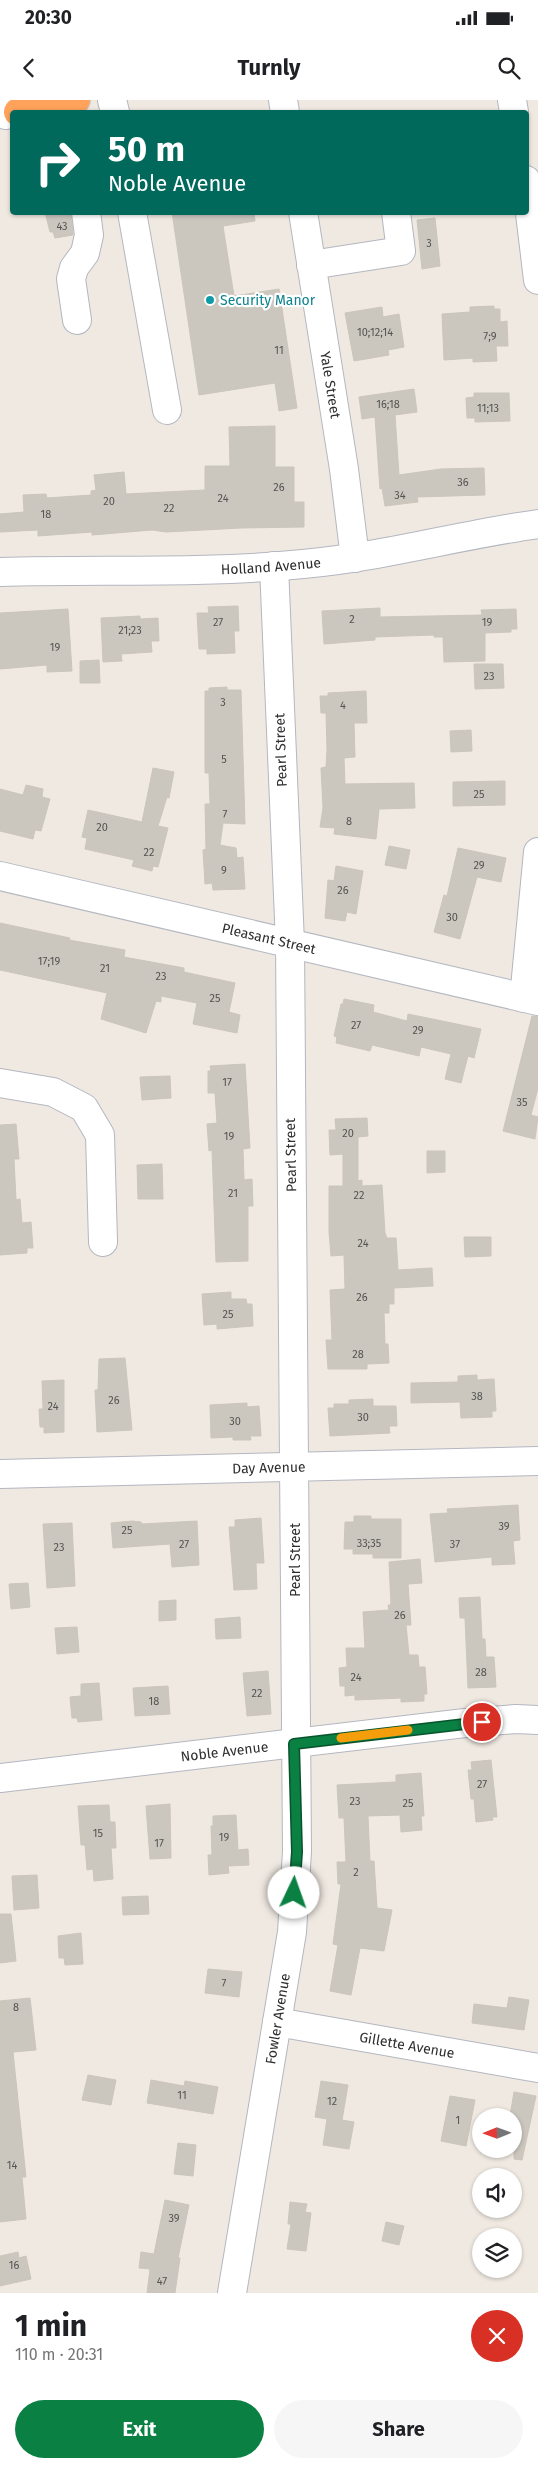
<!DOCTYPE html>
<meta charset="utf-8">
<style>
body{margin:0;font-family:"Fira Sans",sans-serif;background:#f6f6f6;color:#202124;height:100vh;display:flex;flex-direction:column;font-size:19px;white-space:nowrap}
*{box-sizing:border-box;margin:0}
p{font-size:16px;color:#757577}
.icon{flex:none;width:28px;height:28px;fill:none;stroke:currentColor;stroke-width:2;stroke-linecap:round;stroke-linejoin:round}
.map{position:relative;height:2193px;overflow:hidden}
.details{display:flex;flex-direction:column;background:#fff;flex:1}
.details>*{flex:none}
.top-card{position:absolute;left:10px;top:10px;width:519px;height:105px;border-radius:5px;box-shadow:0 1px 4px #0004;background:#00695c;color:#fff;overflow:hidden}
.needle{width:32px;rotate:269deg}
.tools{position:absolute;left:472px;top:2008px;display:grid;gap:10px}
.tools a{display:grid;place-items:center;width:50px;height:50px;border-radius:50%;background:#fff;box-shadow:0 1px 4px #0004;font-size:25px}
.pin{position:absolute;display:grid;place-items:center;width:42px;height:42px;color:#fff;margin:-21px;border:2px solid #fff;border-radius:50%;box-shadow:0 1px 5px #0007}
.me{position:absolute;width:55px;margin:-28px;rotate:3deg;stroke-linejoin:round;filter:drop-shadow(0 0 4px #0008)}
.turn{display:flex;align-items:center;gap:18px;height:105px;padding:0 15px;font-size:22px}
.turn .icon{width:65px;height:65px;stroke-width:2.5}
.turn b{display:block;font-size:35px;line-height:42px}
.round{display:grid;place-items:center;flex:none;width:52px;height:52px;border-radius:26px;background:#f6f6f6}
.summary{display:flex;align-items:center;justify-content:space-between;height:85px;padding:0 15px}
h1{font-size:30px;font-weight:700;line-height:38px}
.action{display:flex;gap:10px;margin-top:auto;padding:10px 15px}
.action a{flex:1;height:58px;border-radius:30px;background:#0b8043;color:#fff;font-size:20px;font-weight:700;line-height:58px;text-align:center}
.action a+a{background:#f6f6f6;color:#202124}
.status{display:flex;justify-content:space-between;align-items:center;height:35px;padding:0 25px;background:#fff;direction:ltr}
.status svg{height:14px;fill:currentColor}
header{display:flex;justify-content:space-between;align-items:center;height:65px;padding:0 15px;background:#fff;font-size:22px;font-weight:700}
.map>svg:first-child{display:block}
.building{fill:#cbc7bf;stroke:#cbc5ba}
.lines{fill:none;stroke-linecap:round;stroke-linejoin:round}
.minor-casing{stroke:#b4b7c1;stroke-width:30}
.highway-casing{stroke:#c9c9c9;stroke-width:30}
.minor{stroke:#fff;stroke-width:28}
.highway{stroke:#ffa35c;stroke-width:28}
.route-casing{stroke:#07532c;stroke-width:12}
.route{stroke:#0b8043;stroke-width:9}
.slow{stroke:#f59e0b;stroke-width:9}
.culture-dot{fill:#0f9aa8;stroke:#fff;stroke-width:2}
.labels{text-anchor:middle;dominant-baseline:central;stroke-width:4.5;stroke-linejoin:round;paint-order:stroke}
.number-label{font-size:11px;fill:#555452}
.culture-label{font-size:14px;fill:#0d838f;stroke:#fff;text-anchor:start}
.street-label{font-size:14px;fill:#2e2e2e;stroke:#fff}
</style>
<div class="status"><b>20:30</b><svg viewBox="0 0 49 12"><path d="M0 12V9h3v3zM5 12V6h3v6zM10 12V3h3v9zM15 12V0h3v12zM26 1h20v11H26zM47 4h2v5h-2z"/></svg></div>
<header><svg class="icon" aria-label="back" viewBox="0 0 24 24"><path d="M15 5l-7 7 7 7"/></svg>Turnly<svg class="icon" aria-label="search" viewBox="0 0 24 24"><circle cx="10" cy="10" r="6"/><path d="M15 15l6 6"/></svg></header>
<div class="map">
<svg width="538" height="2193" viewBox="0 0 538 2193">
<rect width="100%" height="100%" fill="#efe9e1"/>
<path class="building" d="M45,112H71L73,135L55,138L53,132H50Z
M172,112H254L255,121L223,126L234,196L279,189L297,308L279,311L275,283L199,295Z
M435,118L440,166L422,169L417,120Z
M494,206V209H500V222L507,221L508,246H496L497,261L473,262V258L444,260L442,214L470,212V207Z
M382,207L383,217L399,214L404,247L388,250L389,255L354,261L345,213Z
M414,289L417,312L395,315L399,375L441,369L484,368L485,395L417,397L418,402L385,406L382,388L380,389L375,317L362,319L359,297Z
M474,293H509L510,321L475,322V318H467L466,298L474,297Z
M275,326V367H294V402H304V427L241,428L166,432L152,430L92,435V432L38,436V430L0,432V414L24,412L23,395L46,394L47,398L91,395V391L96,390L94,375L124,372L126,394L205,390V366H230L229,327Z
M238,506L239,531H234L235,553L207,554V549H199L197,513H209L208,507Z
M380,508V517L482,515L481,510L516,509L517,529H511V532L485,533V561L444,562L443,537H434V535L375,537V540L324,544L322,511Z
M68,509L72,571L47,572V565L0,569V513Z
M140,516V519L158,518L159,541H151L152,552L121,554L122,561L103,562L101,518Z
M99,560L100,583H80V561Z
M474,564H503L504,588L475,589Z
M227,587V590H241L245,724L223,723L220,745L236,748L237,758L243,757L245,789L213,790L212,783L205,784L203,750L206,749L205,704H210L209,673H205V591H209V588Z
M366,591L367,623H354L355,657L344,658L345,684L414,683L415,708L379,709L376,739L334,734L335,728L320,727L323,708L321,668L326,667L327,650L326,613H321L320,596H328V593Z
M471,630L472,651L451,652L450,631Z
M153,668L174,672L169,698L167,697L158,726L168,728L158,767L153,766L152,771L132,766L134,760L85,749L87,738L82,737L88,710L142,722Z
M505,681V705L453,706V682Z
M26,685L43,689L42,697L50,699L41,731L35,730L33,739L0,731V689L23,695Z
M389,746L410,750L406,769L385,765Z
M458,748L506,758L501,782L477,777L460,839L434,832L444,795L447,796Z
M336,766L363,771L356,814L347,812L345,821L325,818L328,780L334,781Z
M0,823L70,838L69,840L125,850L124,857L184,868V872L235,883L229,912L240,915L237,933L193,924L197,903L161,896V902L156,901L146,933L101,919L107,893L0,870Z
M344,899L374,905L373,912L407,921L408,914L481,929L474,958L468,956L461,983L445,979L451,954L421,947L419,956L372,945L370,951L336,943L337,937L334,936L341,904H343Z
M532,916H538V988L531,1015L538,1017L535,1039L503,1031Z
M245,964L250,1048L243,1049L244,1080L252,1079L253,1106H248V1161L216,1162L212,1050L209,1051L207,1024L217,1023L215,993H208V971H211L210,966Z
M170,976L171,998L142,1000L140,977Z
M367,1018L368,1036L358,1037V1081L362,1080V1086L382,1085L385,1133L387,1138H396L398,1170L432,1168L433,1186L394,1188V1204H389V1213H384L385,1244H388L389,1263L367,1264V1269H328L326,1240H332L330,1190L345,1189L344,1155L331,1156L329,1132V1086H343V1054L330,1055L329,1030H336L335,1019Z
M16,1024L19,1059H14L16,1100L20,1099L22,1123L31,1122L33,1148H27V1153L0,1155V1025Z
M427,1051H445V1072L427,1073Z
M162,1064L163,1099H138L137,1065Z
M464,1137H491V1156L465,1157Z
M231,1192V1199H246L247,1204H252L253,1226L217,1229V1224L204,1225L202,1194Z
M125,1258L132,1330L97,1332L95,1290H98L99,1259Z
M477,1275V1280L494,1279L496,1311H492V1317L461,1318L460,1302L411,1303V1283L458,1282V1276Z
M64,1280V1332L44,1333V1327H40L39,1309H43L42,1281Z
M373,1299V1306H396L397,1326H389L390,1333L330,1336L328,1308H334V1304H349V1300Z
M247,1303V1307L259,1306L261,1336H250L251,1340H233V1337L211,1338L210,1305Z
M518,1405L520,1440L513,1441L515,1464L492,1465V1457L435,1462L430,1414L448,1413L447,1409Z
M354,1416H371V1419H401V1458H373V1454H353V1449H344L345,1422H354Z
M261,1418L264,1463H256L257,1489L234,1490L229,1427H235V1420Z
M132,1421L141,1422L142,1424L197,1421L199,1465L172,1467L170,1444L113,1448L111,1423Z
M72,1423L75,1486L47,1488L43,1424Z
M420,1459L422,1483L408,1484L411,1525H406L409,1555H418L419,1567H425L427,1594H424V1601L401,1602V1598L355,1600V1595L345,1596V1586H340L339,1568L347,1567L346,1548H365L363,1512L389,1510L388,1505H391L389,1462Z
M28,1483L30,1507L11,1509L9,1484Z
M480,1497L482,1539H485L486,1557H494L496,1587L468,1588L465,1518H460L459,1498Z
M176,1500V1520L159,1521V1501Z
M240,1517L241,1538L216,1539L215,1519Z
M77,1527L79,1552L57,1554L55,1528Z
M268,1571L271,1614L247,1616L243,1573Z
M99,1583L102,1620L78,1622L77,1618H72L70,1597L81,1596V1584Z
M168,1586L170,1614L135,1616L133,1588Z
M491,1660L497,1717H492L493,1720L476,1722L474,1699H471L468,1670H472L471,1662Z
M421,1673L424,1716H421L422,1730L401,1732L400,1715L368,1716L370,1761H374L377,1808L392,1810L384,1851L360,1848L351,1895L330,1891L338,1845L333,1844L341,1784H338L337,1762H346L344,1718H339L337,1685L396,1682V1675Z
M170,1704L171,1758L150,1759L146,1706Z
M109,1705L110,1722H115L116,1748H111L113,1779L94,1781L93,1769L87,1770L85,1745H81L78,1706Z
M236,1715L238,1750L248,1749L249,1765L228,1766L229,1773L209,1775L208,1755H212L211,1726H213V1716Z
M37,1775L39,1808L14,1810L12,1776Z
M148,1796L149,1814L123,1815L122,1797Z
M0,1814H11L16,1861L0,1863Z
M81,1833L83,1864L65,1865L64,1858H59L58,1836Z
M208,1869L242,1872L239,1897L205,1893Z
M509,1897L529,1900L524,1930L472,1923L474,1904L507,1908Z
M30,1898L36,1950L13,1952L26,2077H22L26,2119L0,2122V1901Z
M88,1975L116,1980L111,2005L82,2000Z
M151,1980L184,1986L185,1981L218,1987L213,2014L147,2003Z
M321,1981L348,1985L342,2020L354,2022L349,2049L323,2045L327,2019L315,2017Z
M514,1992L536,1996L522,2060L514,2059V2016H510Z
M450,1996L475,2000L466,2046L441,2041Z
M178,2043L196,2045L193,2076L174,2074Z
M165,2100L189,2105L178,2158H180L175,2193H147L150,2169L139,2168L141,2152L154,2154Z
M290,2102L307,2104L305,2112L311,2113L306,2151L287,2149L291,2124H288Z
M386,2122L404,2126L399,2145L382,2141Z
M18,2152L19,2158L26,2156L31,2179L0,2186V2156Z"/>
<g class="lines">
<defs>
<g id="minor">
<path d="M5,0L6,15"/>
<path d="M112,0L115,12"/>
<path d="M283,0L285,12"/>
<path d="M512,0L514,12"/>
<path d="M526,80L538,180"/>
<path d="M132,112L167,310"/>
<path id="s1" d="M303,112L344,369L355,458"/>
<path d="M311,165L401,151L396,112"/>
<path d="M77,220L71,179L74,168L85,153L89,135L86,112"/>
<path id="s2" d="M0,472C101,469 203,474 303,464C382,457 459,435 538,424"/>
<path id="s3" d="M0,776L538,901"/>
<path d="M524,898L538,752"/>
<path d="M0,983L53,992L84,1008L100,1035L103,1142"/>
<path id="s4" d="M0,1374L538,1361"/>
<path id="s5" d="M0,1678L465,1623L516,1619L538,1620"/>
<path id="s6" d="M277,1922L538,1968"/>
<path id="s7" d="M232,2193L292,1832L297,1751L290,843L274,466"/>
</g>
<path id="highway" d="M18,12L76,0"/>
</defs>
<use href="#minor" class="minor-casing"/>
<use href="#highway" class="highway-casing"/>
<use href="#minor" class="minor"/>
<use href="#highway" class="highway"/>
</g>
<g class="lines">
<defs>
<path id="route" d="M294,1793L297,1752L294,1644L482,1622"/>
</defs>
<use href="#route" class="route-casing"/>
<use href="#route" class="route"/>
<path class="slow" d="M341,1638L408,1630"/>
</g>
<circle class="culture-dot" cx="210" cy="200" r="5"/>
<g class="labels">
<g class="number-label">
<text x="62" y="126">43</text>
<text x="429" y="143">3</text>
<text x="375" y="232">10;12;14</text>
<text x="490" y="236">7;9</text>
<text x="279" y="250">11</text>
<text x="388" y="304">16;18</text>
<text x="488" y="308">11;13</text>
<text x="463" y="382">36</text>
<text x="279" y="387">26</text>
<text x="400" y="395">34</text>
<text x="223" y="398">24</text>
<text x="109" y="401">20</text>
<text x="169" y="408">22</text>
<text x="46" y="414">18</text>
<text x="352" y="519">2</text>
<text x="218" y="522">27</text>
<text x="487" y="522">19</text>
<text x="130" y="530">21;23</text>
<text x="55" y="547">19</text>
<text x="489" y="576">23</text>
<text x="223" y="602">3</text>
<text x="343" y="605">4</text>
<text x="224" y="659">5</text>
<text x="479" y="694">25</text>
<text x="225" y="714">7</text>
<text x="349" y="721">8</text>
<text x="102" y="727">20</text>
<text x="149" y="752">22</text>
<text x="479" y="765">29</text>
<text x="224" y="770">9</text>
<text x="343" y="790">26</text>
<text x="452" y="817">30</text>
<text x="49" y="861">17;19</text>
<text x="105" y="868">21</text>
<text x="161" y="876">23</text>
<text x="215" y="898">25</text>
<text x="356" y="925">27</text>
<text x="418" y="930">29</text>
<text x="227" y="982">17</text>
<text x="522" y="1002">35</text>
<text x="348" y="1033">20</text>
<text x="229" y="1036">19</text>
<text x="233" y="1093">21</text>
<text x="359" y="1095">22</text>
<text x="363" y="1143">24</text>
<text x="362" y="1197">26</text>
<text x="228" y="1214">25</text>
<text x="358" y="1254">28</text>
<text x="477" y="1296">38</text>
<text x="114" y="1300">26</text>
<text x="53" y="1306">24</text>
<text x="363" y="1317">30</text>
<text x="235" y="1321">30</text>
<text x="504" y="1426">39</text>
<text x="127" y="1430">25</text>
<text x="369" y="1443">33;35</text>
<text x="184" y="1444">27</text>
<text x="455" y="1444">37</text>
<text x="59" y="1447">23</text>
<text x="400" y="1515">26</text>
<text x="481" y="1572">28</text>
<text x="356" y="1577">24</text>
<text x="257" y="1593">22</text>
<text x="154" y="1601">18</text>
<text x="482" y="1684">27</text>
<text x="355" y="1701">23</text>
<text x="408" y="1703">25</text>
<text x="98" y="1733">15</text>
<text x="224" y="1737">19</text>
<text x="159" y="1743">17</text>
<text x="356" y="1772">2</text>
<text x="224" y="1883">7</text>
<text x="16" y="1907">8</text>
<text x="182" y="1995">11</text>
<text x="332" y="2001">12</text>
<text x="458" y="2020">1</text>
<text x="12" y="2065">14</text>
<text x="174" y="2118">39</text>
<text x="14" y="2165">16</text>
<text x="162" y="2181">47</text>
</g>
<g class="culture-label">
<text x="220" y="200">Security Manor</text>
</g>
<g class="street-label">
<text stroke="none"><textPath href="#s1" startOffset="175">Yale Street</textPath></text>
<text stroke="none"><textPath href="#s2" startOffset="271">Holland Avenue</textPath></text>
<text transform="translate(281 650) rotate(-92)">Pearl Street</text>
<text stroke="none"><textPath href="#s3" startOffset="276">Pleasant Street</textPath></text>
<text transform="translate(291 1055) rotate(-91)">Pearl Street</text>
<text stroke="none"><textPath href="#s4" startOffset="269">Day Avenue</textPath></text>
<text transform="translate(295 1460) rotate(-90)">Pearl Street</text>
<text stroke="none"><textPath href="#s5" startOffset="226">Noble Avenue</textPath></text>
<text stroke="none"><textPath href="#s7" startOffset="278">Fowler Avenue</textPath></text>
<text stroke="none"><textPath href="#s6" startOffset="132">Gillette Avenue</textPath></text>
</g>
</g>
</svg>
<div class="tools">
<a><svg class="needle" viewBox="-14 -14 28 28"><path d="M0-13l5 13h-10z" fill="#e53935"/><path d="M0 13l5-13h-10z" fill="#757577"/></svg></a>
<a><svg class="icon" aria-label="sound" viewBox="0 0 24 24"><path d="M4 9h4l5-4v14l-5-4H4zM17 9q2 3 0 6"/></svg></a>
<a><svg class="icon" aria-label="layers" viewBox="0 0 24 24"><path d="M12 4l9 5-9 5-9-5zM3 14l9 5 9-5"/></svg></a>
</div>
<div class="pin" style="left:482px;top:1622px;background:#d93025"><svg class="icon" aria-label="arrive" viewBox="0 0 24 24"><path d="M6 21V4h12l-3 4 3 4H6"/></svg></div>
<svg class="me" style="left:294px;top:1793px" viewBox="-20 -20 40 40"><circle r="19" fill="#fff"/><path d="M0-13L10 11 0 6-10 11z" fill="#0b8043"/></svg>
<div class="top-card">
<div class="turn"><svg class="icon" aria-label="right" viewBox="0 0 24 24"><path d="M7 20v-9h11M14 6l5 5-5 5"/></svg><div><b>50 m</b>Noble Avenue</div></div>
</div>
</div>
<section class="details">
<div class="summary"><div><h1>1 min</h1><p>110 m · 20:31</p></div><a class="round" style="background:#d93025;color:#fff"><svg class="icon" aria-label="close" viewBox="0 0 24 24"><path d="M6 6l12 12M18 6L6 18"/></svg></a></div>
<div class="action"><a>Exit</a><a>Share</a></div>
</section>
